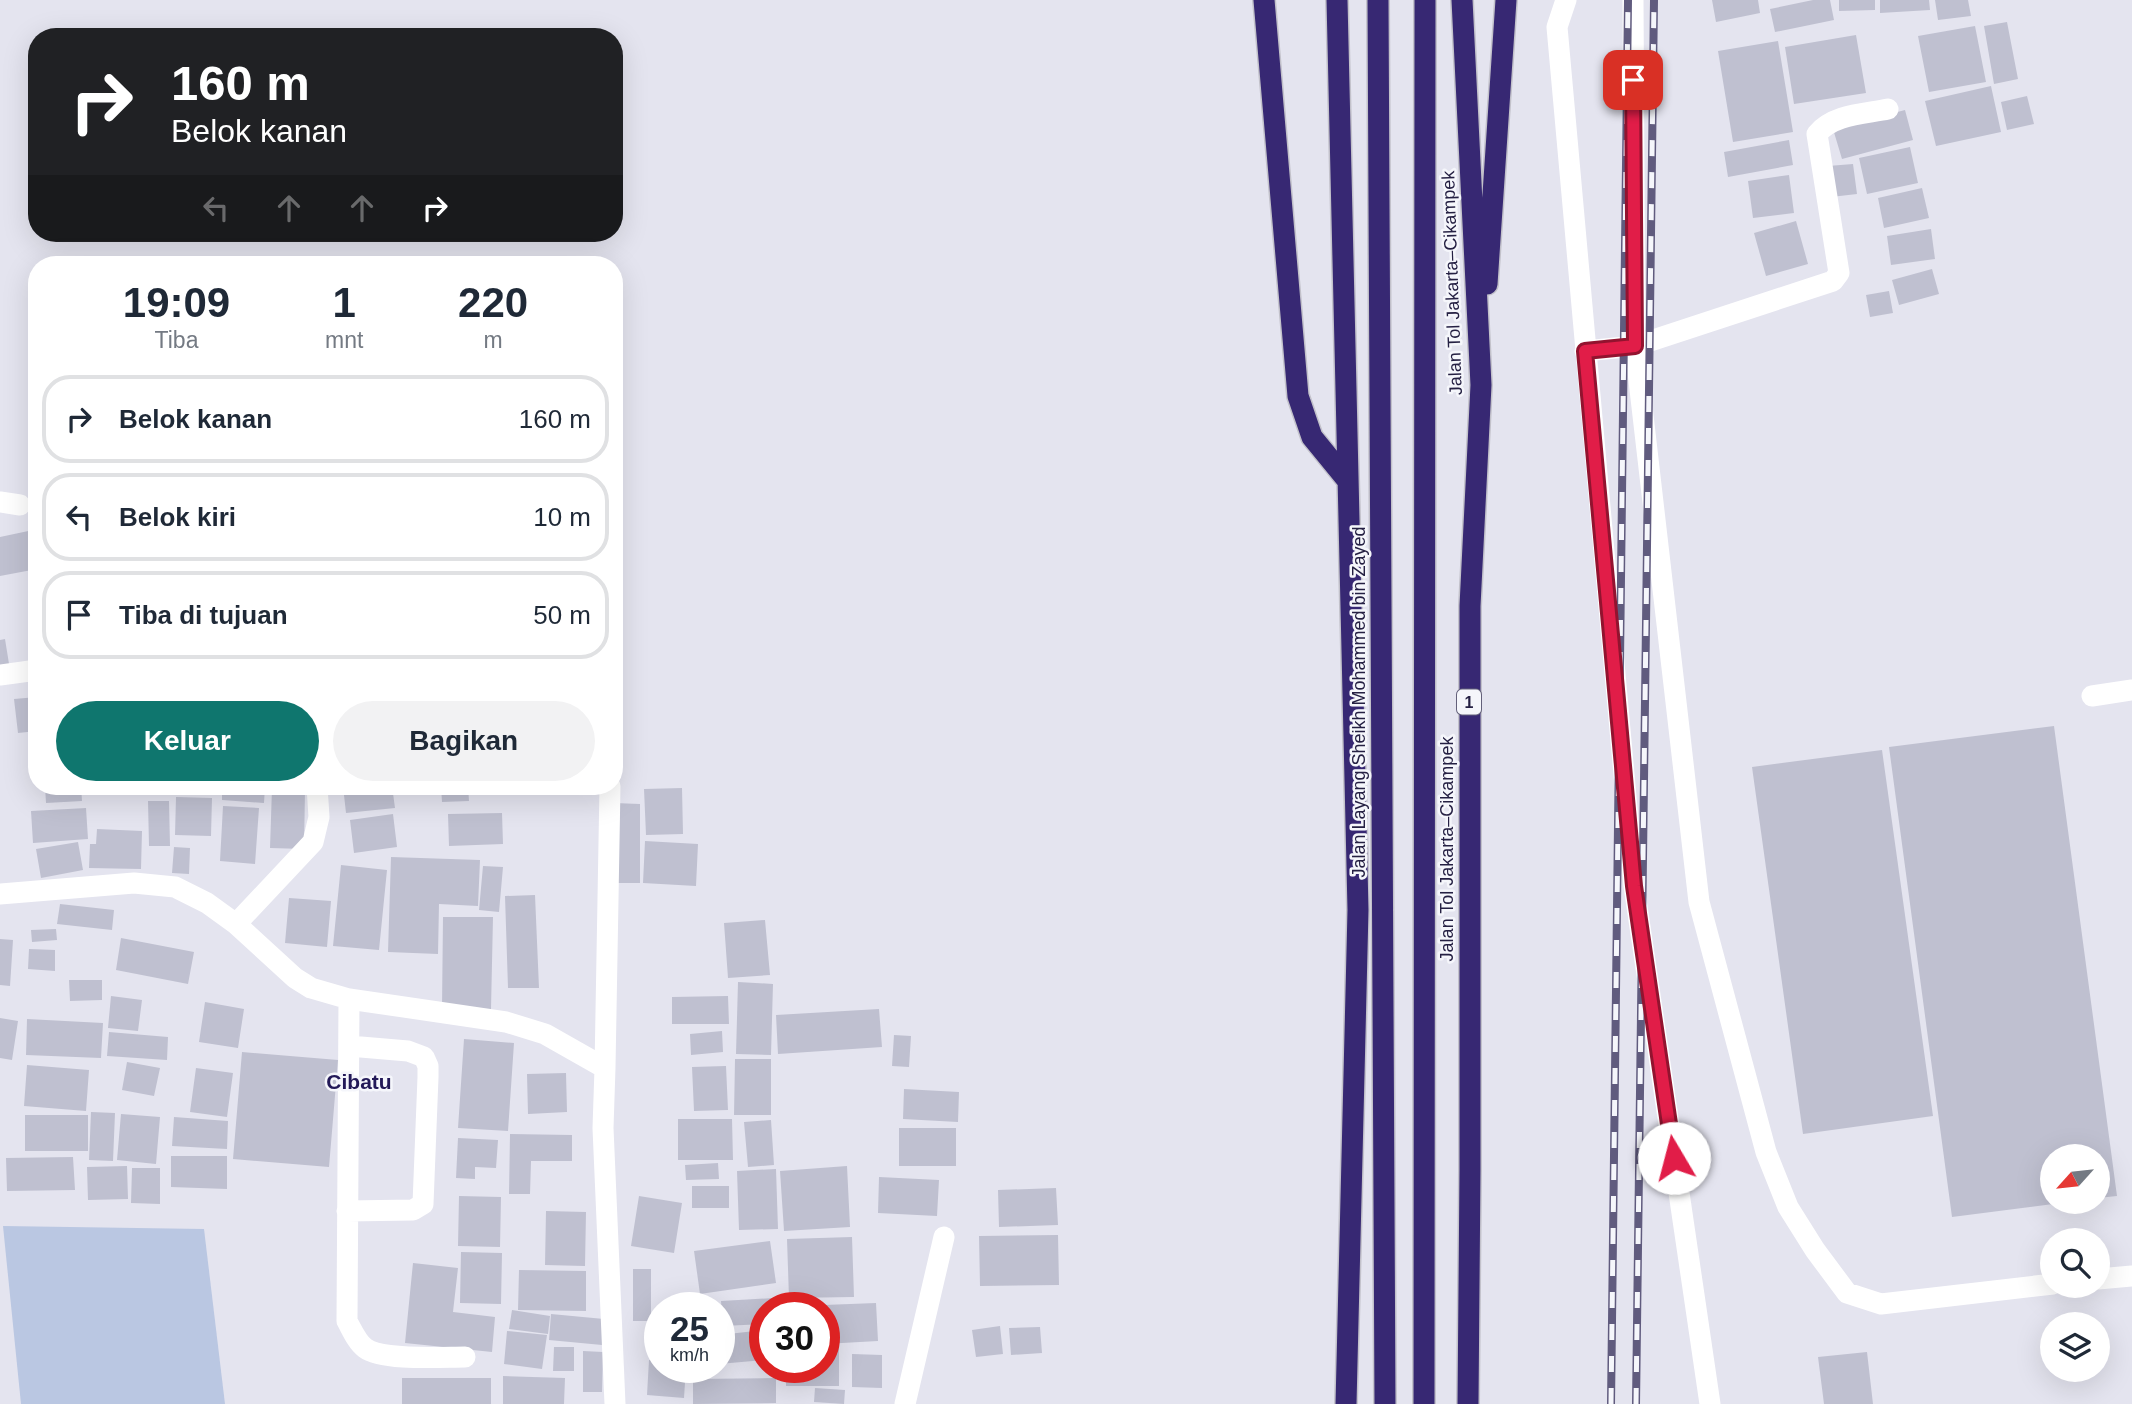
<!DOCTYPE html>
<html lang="id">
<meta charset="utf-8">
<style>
body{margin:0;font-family:Helvetica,sans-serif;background:#f2f2f3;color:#1f2937;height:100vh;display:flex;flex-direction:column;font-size:26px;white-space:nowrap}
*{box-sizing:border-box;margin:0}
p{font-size:23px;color:#747a83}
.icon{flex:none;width:38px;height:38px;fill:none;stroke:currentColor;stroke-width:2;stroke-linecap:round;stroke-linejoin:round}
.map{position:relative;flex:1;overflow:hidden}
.side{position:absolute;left:28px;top:256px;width:595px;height:539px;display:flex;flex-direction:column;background:#fff;border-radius:28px;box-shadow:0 7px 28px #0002}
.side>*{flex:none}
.top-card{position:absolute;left:28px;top:28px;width:595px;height:214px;border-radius:28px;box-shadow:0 7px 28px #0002;background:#202124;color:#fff;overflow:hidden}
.needle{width:46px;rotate:243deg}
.buttons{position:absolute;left:2040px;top:1144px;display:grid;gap:14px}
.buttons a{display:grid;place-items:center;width:70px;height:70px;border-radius:50%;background:#fff;box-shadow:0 7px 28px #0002;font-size:35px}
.speed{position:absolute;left:644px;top:1292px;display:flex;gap:14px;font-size:35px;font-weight:700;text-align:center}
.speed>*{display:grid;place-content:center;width:91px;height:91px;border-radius:50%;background:#fff;box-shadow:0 7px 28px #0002;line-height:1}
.speed small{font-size:18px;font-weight:400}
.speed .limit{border:10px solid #d22;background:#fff;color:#111}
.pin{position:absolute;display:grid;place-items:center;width:60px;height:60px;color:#fff;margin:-30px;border-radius:14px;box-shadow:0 4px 10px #0006}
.me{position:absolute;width:77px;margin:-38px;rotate:352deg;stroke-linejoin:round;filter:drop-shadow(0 0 5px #0008)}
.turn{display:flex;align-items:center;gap:24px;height:147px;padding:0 28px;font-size:32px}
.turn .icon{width:91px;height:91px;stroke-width:2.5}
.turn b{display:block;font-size:49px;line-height:60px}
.lanes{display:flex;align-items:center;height:66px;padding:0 28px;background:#0003;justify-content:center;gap:35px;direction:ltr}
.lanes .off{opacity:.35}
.eta{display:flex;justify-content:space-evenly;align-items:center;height:119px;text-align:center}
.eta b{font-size:42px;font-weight:800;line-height:49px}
.cta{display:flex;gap:14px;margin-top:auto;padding:14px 28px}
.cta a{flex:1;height:80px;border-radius:42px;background:#0f766e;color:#fff;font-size:28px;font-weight:800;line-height:80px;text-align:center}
.cta a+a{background:#f2f2f3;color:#1f2937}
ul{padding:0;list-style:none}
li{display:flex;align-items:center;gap:21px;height:88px;margin:0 14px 10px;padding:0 14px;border:4px solid #e0e1e3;border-radius:28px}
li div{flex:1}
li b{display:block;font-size:26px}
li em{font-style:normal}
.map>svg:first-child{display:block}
.green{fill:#bac7e2}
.building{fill:#bfc0d0}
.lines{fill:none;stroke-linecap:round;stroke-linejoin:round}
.highway-casing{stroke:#c2c1ca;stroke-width:24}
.minor{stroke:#fff;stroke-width:21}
.highway{stroke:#372873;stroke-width:21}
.rail-casing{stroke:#605b7e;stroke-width:8}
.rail{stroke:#f5f6fb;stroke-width:5;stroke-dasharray:16;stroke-linecap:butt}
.route-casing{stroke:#92132f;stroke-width:18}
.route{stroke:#e11d48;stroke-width:12}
.labels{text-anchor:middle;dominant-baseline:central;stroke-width:5;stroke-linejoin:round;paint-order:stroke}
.shield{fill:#f5f6fb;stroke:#63607a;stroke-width:2}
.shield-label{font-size:16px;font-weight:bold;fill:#252043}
.street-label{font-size:18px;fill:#252043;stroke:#f5f6fb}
.quarter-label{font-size:21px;font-weight:bold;fill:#231958;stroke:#f5f6fb}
</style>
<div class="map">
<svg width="2132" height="1404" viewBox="0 0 2132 1404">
<rect width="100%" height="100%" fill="#e4e4ef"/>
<path class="green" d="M3,1226L204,1229L225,1404H21Z"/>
<path class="building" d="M1712,0H1758L1760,13L1716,22Z
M1813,0H1830L1834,20L1775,32L1770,9Z
M1839,0H1875V10L1839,11Z
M1880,0H1929L1930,10L1880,13Z
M1935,0H1968L1971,16L1938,20Z
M2007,22L2018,79L1994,84L1984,26Z
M1975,26L1986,82L1929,92L1918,36Z
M1856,35L1866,93L1794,104L1785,47Z
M1778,41L1793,132L1733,142L1718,51Z
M1991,86L2001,132L1936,146L1925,101Z
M2027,96L2034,124L2007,130L2001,102Z
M1905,110L1913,140L1842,159L1833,129Z
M1789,140L1793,165L1728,177L1724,152Z
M1910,147L1918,183L1867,194L1859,158Z
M1853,164L1857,194L1831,197L1828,166Z
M1789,175L1794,213L1753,218L1748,181Z
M1922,188L1929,218L1884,228L1878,198Z
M1796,221L1808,264L1766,276L1754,233Z
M1931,229L1935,259L1891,265L1887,236Z
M1932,269L1939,294L1899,305L1892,280Z
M1889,291L1893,313L1870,317L1866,295Z
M33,530L37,548V569L0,576V537Z
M5,639L10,670L0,671V640Z
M37,697V731L18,733L14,699Z
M2054,726L2117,1196L2098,1198V1157H2053V1204L1952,1217L1889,747Z
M1882,750L1933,1116L1803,1134L1752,767Z
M45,786H81L82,801L46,803Z
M222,786H265L264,803L222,800Z
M343,786H392L395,808L346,813Z
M441,786H468L469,801L442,802Z
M489,786H507V788L489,789Z
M272,788L305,790L304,849L270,848Z
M682,788L683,834L646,835L644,789Z
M176,797L212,798L211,836L175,835Z
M148,801H169L170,846H149Z
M614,803L640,804V883H614Z
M223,806L259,808L255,864L220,861Z
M86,808L88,839L33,843L31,811Z
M502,813L503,844L449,846L448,814Z
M393,814L397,847L354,853L350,820Z
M97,829L142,831L141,869L89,868L90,844H96Z
M645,841L698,844L696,886L643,883Z
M78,842L83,870L41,878L36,849Z
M174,847L190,848L189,874L172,873Z
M391,857L480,860L478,906L439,904L438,954L388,952Z
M341,865L387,870L379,950L333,946Z
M483,866L503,867L499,912L479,910Z
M535,895L539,988H508L505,896Z
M289,898L331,901L327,947L285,943Z
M60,904L114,910L112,930L57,924Z
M443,917H493L491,1009L442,1008Z
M765,920L770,975L728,978L724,923Z
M56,929L57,940L32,942L31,930Z
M121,938L194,952L188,984L116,970Z
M0,939L13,940L10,986L0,985Z
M29,949L55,950V971L28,969Z
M69,980H102V1000L70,1001Z
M738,982L773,984L771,1055L736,1054Z
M111,996L142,1000L138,1031L108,1028Z
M728,996L729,1024H672V997Z
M205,1002L244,1009L238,1048L199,1042Z
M879,1009L882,1047L778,1054L776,1015Z
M0,1018L18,1021L12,1060L0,1058Z
M27,1019L103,1023L101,1058L26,1055Z
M722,1031L723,1052L691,1055L690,1034Z
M109,1032L168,1037L167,1060L107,1056Z
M894,1035L911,1036L909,1067L892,1066Z
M464,1039L514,1043L508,1131L458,1128Z
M242,1052L338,1060L329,1167L233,1159Z
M735,1059H771V1115H734Z
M127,1062L160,1068L154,1096L122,1090Z
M27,1065L89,1070L86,1111L24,1106Z
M726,1066L728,1110L694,1111L692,1067Z
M196,1068L233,1073L227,1117L190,1112Z
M566,1073L567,1112L528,1114L527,1074Z
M904,1089L959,1092L958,1122L903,1119Z
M91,1112L115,1113L113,1161L89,1160Z
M121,1114L160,1117L156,1164L117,1160Z
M25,1115H88V1151H25Z
M174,1117L228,1121L227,1149L172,1146Z
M678,1119H732L733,1160H678Z
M771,1120L774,1165L748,1167L744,1122Z
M899,1128H956V1166H899Z
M510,1134L572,1135V1161H531L530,1194H509Z
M458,1138L498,1140L496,1168L475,1167V1179L456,1178Z
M171,1156H227V1189L171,1187Z
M73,1157L75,1190L7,1191L6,1158Z
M718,1163L719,1179L686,1180L685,1165Z
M127,1166L128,1199L88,1200L87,1167Z
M847,1166L850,1227L784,1231L780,1171Z
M132,1168H160V1204L131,1203Z
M776,1169L778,1229L739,1230L737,1171Z
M879,1177L939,1180L937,1216L878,1213Z
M692,1186H729V1208H692Z
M1056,1188L1058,1225L999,1227L998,1190Z
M459,1196L501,1197L500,1247L458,1246Z
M639,1196L682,1203L674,1253L631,1246Z
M546,1211L586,1212L585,1266L545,1265Z
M1058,1235L1059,1285L980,1286L979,1236Z
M852,1237L854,1297L789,1298L787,1239Z
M770,1241L776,1283L700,1294L694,1251Z
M461,1252L502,1253L501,1304L460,1303Z
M413,1263L458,1268L453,1312L495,1317L492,1352L405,1343Z
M633,1269H651V1321H633Z
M519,1270L586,1271V1311L518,1310Z
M774,1298L775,1307H765V1324L723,1326L721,1301Z
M876,1303L878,1341L824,1344V1305Z
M512,1310L550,1316L548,1334L509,1329Z
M551,1314L604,1319L602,1345L549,1340Z
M1000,1326L1003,1354L976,1357L972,1330Z
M1040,1327L1042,1353L1011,1355L1009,1328Z
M765,1330V1360L719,1364V1335Z
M507,1331L547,1335L542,1369L504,1364Z
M824,1346H839V1386H786V1367H824Z
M554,1347H574V1371H553Z
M583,1351L603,1352L602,1392H583Z
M1867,1352L1873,1404H1824L1818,1357Z
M852,1354L882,1355V1388L852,1387Z
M649,1360L660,1361V1367H686L684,1398L647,1395Z
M503,1376L565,1378L564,1404H503Z
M402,1378H491V1404H402Z
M776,1378V1403L693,1404V1379Z
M815,1388L845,1390L844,1404L814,1402Z"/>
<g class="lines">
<defs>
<path id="highway" d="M1264,0L1298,396L1312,437L1348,481
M1337,0L1358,910L1346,1404
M1378,0L1385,1404
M1462,0L1481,385L1470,606V1170L1468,1404
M1487,284L1506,0
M1424,1404L1425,0"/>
</defs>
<use href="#highway" class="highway-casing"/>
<path class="minor" d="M1566,0L1557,27L1634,886L1710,1404
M1633,0L1635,346L1699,902L1766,1152L1788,1207L1815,1250L1847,1293L1881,1304L2053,1284
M1585,351L1635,346L1833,281L1839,273L1817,134C1833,114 1865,114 1888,109
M0,502L20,505
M0,675L37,670
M2092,696L2132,690
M0,894L134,883L175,887L207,903L236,924L295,978L311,988L349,999L506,1022L545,1034L605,1068L603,1128L615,1404
M236,924L313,842L319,817L317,786
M349,999L347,1321C352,1330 357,1342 365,1348C382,1361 442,1357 465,1357
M605,1068L610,786
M347,1211L413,1210L423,1204L428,1077V1066L424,1057L408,1051L349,1046
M2098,1279L2132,1276
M905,1404L944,1237"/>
<use href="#highway" class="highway"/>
<defs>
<path id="rail" d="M1611,1404L1628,0
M1636,1404L1654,0"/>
</defs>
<use href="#rail" class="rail-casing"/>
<use href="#rail" class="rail"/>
</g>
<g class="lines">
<defs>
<path id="route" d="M1633,80L1635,346L1585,351L1634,886L1674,1158"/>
</defs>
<use href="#route" class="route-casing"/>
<use href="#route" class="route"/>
</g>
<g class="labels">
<rect class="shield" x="1457" y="689.5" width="24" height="25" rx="5"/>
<g class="shield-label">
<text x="1469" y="702">1</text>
</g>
<g class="street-label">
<text transform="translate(1452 283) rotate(-92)">Jalan Tol Jakarta–Cikampek</text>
<text transform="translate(1359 702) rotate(-90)">Jalan Layang Sheikh Mohammed bin Zayed</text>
<text transform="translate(1447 849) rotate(-90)">Jalan Tol Jakarta–Cikampek</text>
</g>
<g class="quarter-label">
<text x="359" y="1081">Cibatu</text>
</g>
</g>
</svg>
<div class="buttons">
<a><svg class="needle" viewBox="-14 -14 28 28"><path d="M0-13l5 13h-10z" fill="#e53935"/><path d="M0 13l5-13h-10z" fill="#747a83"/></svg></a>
<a><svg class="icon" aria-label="search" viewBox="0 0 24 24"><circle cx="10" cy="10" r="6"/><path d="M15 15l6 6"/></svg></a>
<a><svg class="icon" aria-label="layers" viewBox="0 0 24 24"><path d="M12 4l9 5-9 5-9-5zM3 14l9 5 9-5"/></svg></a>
</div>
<div class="speed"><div>25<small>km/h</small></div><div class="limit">30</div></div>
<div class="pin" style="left:1633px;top:80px;background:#d93025"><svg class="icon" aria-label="arrive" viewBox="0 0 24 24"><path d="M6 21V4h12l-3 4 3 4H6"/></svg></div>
<svg class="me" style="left:1674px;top:1158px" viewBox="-20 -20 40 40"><circle r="19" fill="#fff"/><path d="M0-13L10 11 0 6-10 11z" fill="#e11d48"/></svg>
<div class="top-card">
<div class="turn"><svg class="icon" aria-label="right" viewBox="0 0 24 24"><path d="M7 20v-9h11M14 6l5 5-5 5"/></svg><div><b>160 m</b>Belok kanan</div></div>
<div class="lanes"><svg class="icon off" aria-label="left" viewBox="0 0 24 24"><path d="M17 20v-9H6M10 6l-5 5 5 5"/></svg><svg class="icon off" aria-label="ahead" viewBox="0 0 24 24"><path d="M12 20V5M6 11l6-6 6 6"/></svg><svg class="icon off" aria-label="ahead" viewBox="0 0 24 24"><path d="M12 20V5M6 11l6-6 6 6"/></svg><svg class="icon" aria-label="right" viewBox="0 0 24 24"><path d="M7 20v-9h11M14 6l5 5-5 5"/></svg></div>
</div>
<section class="side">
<div class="eta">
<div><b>19:09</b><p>Tiba</p></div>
<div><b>1</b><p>mnt</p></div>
<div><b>220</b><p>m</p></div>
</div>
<ul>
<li><svg class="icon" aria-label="right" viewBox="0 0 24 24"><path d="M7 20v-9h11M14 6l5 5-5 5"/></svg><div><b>Belok kanan</b></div><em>160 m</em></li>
<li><svg class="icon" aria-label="left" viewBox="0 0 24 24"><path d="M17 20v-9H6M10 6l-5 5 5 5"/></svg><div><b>Belok kiri</b></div><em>10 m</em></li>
<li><svg class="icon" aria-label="arrive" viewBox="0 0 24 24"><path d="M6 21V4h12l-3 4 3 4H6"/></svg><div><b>Tiba di tujuan</b></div><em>50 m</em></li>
</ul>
<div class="cta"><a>Keluar</a><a>Bagikan</a></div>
</section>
</div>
